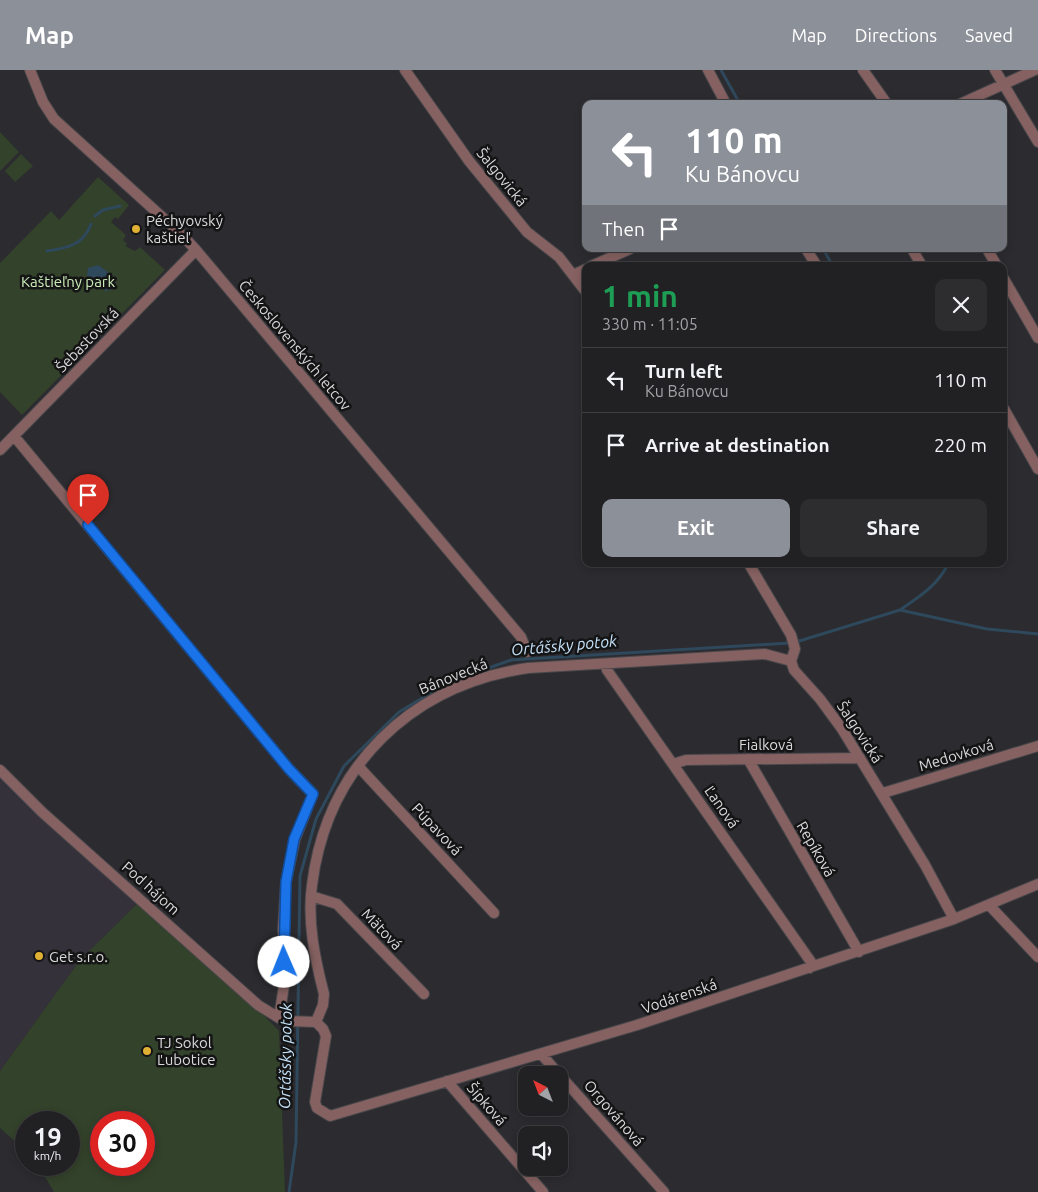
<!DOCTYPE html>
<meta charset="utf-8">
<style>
body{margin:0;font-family:Ubuntu,sans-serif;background:#2d2d30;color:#f1f3f6;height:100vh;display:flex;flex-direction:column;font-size:19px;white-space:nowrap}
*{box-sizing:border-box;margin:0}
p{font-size:16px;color:#a2a3a6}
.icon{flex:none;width:28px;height:28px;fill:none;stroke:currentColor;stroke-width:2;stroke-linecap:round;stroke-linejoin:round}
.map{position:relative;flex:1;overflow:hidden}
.details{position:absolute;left:582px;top:192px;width:425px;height:305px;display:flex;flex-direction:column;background:#212023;border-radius:10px;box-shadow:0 2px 8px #0003,0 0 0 1px #3e3e41}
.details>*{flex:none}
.top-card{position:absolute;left:582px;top:30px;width:425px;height:152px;border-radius:10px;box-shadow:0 2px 8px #0003,0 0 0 1px #3e3e41;background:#8c9099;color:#fff;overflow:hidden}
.needle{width:32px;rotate:318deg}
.tools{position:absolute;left:518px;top:996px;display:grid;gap:10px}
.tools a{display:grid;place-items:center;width:50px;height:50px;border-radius:10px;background:#212023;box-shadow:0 2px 8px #0003,0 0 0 1px #3e3e41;font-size:25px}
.speed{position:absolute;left:15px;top:1041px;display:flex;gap:10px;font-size:25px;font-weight:700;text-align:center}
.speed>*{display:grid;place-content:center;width:65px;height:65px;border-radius:50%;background:#212023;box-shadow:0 2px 8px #0003,0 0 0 1px #3e3e41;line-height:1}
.speed small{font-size:12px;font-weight:400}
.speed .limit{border:8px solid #d22;background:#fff;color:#111}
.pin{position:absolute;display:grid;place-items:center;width:42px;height:42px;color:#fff;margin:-51px -21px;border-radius:50% 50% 50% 0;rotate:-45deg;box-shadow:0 0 5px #0007}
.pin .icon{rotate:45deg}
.me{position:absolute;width:55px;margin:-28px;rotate:359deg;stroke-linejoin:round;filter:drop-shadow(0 0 4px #0008)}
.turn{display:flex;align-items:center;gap:18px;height:105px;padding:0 20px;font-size:22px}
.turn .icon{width:65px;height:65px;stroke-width:2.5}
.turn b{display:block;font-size:35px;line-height:42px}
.then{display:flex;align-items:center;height:48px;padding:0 20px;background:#0003;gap:10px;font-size:19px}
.round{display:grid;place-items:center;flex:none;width:52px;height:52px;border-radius:10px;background:#2d2d30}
.head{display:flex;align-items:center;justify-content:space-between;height:85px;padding:0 20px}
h1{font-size:30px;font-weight:600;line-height:38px;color:#1e9e55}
.button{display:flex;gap:10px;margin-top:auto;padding:10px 20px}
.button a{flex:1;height:58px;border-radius:10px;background:#8c9099;color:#fff;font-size:20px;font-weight:600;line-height:58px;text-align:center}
.button a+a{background:#2d2d30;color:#f1f3f6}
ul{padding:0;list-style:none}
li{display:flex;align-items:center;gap:15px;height:65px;padding:0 20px;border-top:1px solid #3e3e41}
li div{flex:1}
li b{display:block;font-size:19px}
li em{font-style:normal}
header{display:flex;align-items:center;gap:30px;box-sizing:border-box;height:70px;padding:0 25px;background:#8c9099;color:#fff}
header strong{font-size:24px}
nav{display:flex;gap:28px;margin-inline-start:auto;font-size:18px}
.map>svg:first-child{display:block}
.built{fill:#35313b}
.green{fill:#33422b;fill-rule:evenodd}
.water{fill:#2e485c}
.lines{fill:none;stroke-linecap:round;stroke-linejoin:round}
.stream{stroke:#2e485c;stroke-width:3}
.street-casing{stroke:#48474b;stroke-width:12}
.street{stroke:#866161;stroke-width:10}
.route-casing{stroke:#114b97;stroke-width:12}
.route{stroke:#1a73e8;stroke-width:9}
.poi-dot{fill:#dfb034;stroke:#141415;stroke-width:2}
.labels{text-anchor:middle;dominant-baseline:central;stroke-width:5;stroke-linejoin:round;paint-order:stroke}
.street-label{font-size:15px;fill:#d9d8db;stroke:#141415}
.poi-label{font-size:15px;fill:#d9d8db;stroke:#141415;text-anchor:start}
.park-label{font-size:15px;fill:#ccedb9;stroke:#141415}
.water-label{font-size:16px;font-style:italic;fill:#c4e1f9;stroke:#141415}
</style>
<header>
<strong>Map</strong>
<nav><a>Map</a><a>Directions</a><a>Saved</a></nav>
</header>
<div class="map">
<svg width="1038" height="1122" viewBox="0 0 1038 1122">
<rect width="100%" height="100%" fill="#2c2b2f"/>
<path class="built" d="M0,696L142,829L80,890L0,1001Z"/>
<path class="green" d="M0,62L19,82L0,101Z
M21,84L33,96L15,112L5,101Z
M98,107L129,135L118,149L115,147L111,152L126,165L123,170L127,174L125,176L135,181L140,177L165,200L22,345L0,322V193L51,141L59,150C71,137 86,120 98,107Z
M142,829L236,917L279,961L285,1122H54L38,1095H69V1052H26V1081L0,1058V1001L80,890ZM101,1052H144V1095H101Z"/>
<path class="water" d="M98,195L108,202V206L115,212L114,219L105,221L99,216L94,215V212L87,205L88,198Z"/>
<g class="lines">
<path class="stream" d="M721,0L740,34
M95,146L103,140L120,136
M823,179L833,196
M47,181C67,178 84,175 91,154
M900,540C919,527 938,515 948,494
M796,572L900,540L987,559L1038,564
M289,1122L296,1072L300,806L316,749L344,696L399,642L449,612L511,590L790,573"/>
<defs>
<path id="street" d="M30,0L43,32L54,49L183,166L196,180L521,567L527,582
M405,0L469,91L527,162L559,187L586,222
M708,0L726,34
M863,0L887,34
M995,0L1038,72
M960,34L1035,0
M806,179L817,196
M912,179L922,196
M987,179L997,196
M591,196L630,179
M573,205L586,199
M1004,209L1038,268
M1004,339L1038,399
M14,366L289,699L313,724L295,769L286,812L283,860L285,909L279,948
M0,380L196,180
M749,494L791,565L795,579L791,591L794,600L820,629L842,659L925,795L954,849
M606,595L607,600L811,892L810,898
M748,689L859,882
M673,694L686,690L860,688
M358,696L494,843
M0,700L42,742L258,935L279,948L289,951L316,952L323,959L326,966L315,1032L317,1038L330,1046L637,955L954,849L1038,814
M883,723L1038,676
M311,826L337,834L424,924
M989,835L1038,887
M316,952L323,935L324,924C315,889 307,852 312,815C327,696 411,615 528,598L765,584L791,591
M541,984L664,1122
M447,1011L543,1122"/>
</defs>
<use href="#street" class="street-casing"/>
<use href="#street" class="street"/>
</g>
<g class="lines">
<defs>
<path id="route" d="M88,455L289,699L313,724L294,769L286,812L284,892"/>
</defs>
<use href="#route" class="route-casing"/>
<use href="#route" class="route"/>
</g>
<g class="poi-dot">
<circle cx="136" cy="159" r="5"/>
<circle cx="39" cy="886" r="5"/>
<circle cx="147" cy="981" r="5"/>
</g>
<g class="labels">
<g class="street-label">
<text transform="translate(502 107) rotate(51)">Šalgovická</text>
<text transform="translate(87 270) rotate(-46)">Šebastovská</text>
<text transform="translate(295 275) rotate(50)">Československých letcov</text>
<text transform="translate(453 606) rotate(-22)">Bánovecká</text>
<text transform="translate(860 662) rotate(57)">Šalgovická</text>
<text x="766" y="674">Fialková</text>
<text transform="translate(956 685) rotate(-17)">Medovková</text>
<text transform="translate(722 737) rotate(55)">Ľanová</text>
<text transform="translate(437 759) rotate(47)">Púpavová</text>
<text transform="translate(816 779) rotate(60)">Repíková</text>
<text transform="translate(151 818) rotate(42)">Pod hájom</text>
<text transform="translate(382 859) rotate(46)">Mätová</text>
<text transform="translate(679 926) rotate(-19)">Vodárenská</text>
<text transform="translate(487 1034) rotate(49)">Šípková</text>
<text transform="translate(614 1043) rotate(49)">Orgovánová</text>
</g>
<g class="poi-label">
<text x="146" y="150">Péchyovský<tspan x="146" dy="17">kaštieľ</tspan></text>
<text x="49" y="886">Get s.r.o.</text>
<text x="157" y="972">TJ Sokol<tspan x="157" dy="17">Ľubotice</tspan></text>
</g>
<g class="park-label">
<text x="68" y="211">Kaštieľny park</text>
</g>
<g class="water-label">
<text transform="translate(564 575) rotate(-5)">Ortášsky potok</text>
<text transform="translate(285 986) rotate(-89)">Ortášsky potok</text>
</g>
</g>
</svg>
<div class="tools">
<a><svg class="needle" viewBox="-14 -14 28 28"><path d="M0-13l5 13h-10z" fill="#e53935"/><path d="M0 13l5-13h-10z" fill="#a2a3a6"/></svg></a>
<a><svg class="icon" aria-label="sound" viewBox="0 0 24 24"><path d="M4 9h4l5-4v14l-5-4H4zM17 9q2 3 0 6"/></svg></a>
</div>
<div class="speed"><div>19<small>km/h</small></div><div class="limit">30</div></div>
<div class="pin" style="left:88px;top:455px;background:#d93025"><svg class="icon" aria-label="arrive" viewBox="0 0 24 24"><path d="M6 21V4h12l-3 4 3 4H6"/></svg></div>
<svg class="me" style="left:284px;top:892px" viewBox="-20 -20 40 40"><circle r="19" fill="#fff"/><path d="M0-13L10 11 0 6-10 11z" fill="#1a73e8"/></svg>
<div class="top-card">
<div class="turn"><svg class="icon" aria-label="left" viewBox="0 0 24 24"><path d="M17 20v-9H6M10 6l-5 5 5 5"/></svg><div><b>110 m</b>Ku Bánovcu</div></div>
<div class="then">Then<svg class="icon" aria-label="arrive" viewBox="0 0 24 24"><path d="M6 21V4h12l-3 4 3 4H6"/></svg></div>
</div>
<section class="details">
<div class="head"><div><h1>1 min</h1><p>330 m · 11:05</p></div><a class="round"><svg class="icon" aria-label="close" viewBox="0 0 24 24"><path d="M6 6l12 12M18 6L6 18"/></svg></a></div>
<ul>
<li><svg class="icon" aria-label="left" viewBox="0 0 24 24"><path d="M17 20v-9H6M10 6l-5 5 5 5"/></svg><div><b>Turn left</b><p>Ku Bánovcu</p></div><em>110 m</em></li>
<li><svg class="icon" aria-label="arrive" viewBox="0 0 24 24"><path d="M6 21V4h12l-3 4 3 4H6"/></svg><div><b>Arrive at destination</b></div><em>220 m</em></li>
</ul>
<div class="button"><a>Exit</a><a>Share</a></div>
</section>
</div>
